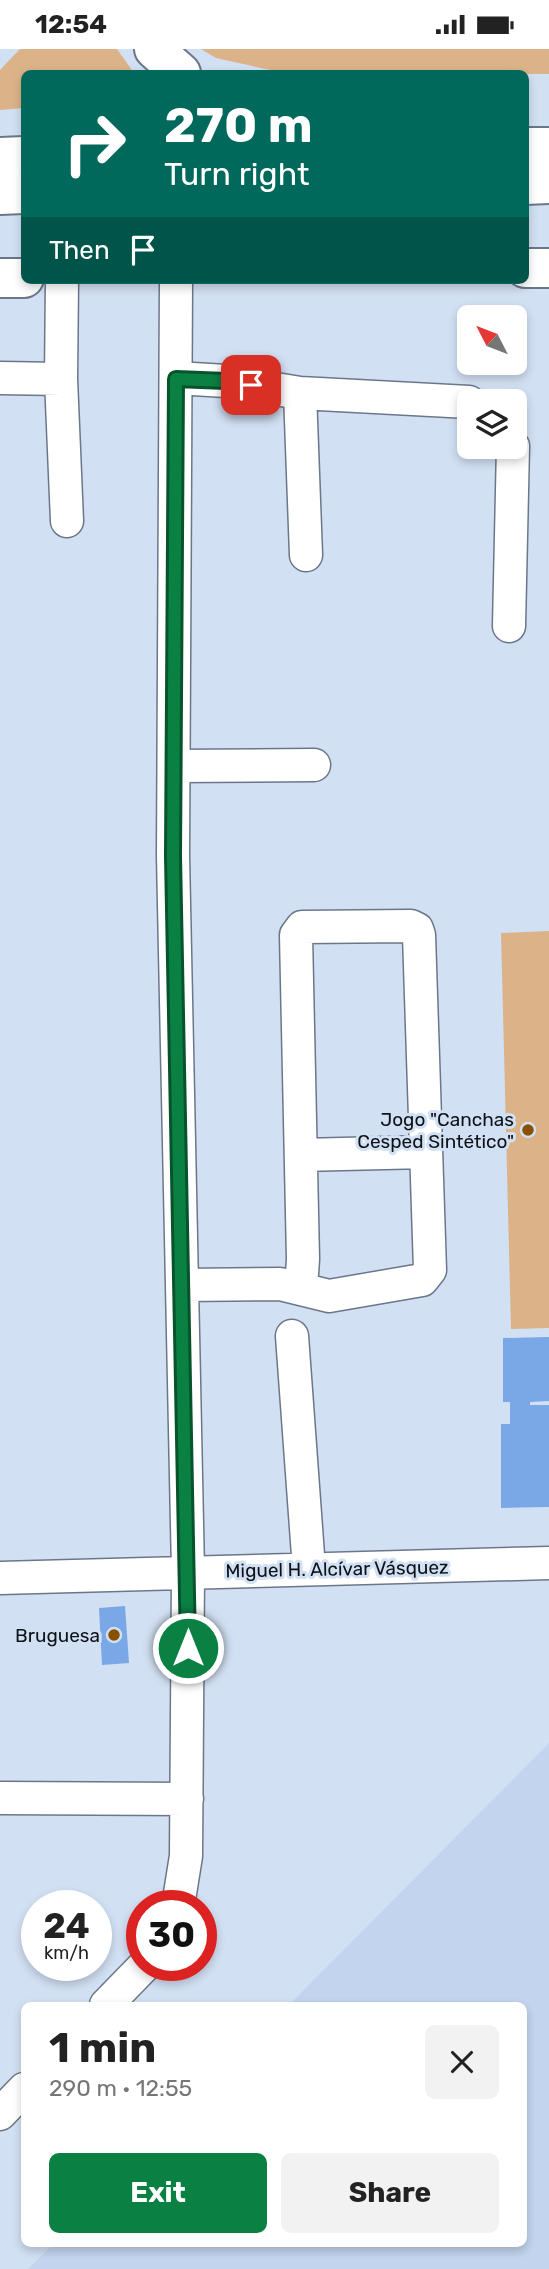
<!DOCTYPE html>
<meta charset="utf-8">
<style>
body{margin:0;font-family:Rubik,sans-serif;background:#f2f2f2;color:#222;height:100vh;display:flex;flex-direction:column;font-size:26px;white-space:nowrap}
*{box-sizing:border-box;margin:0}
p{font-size:23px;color:#767676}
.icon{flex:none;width:38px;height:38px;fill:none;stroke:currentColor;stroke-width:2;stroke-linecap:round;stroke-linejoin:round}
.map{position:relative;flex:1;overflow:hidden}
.details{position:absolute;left:21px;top:1953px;width:506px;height:245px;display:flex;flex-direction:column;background:#fff;border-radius:10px;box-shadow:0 4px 10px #0003}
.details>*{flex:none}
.guide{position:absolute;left:21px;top:21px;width:508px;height:214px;border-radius:10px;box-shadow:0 4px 10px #0003;background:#00695c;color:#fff;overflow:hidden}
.needle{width:46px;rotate:312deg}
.tools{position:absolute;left:457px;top:256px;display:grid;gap:14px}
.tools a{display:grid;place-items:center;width:70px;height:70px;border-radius:10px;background:#fff;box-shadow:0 4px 10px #0003;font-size:35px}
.speed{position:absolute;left:21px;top:1841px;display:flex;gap:14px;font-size:35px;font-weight:700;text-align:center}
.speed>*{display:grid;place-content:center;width:91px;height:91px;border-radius:50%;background:#fff;box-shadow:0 4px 10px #0003;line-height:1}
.speed small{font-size:18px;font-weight:400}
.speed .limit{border:10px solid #d22;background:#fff;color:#111}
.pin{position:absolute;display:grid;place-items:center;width:60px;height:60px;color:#fff;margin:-30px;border-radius:14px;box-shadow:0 4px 10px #0006}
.me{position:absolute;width:77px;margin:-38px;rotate:0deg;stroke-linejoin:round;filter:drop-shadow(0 0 5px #0008)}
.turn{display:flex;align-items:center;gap:24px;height:147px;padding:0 28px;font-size:32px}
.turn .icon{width:91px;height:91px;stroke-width:2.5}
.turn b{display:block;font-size:49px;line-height:60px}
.then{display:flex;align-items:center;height:66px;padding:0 28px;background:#0003;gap:14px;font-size:26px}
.round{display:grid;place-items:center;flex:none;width:74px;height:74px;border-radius:10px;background:#f2f2f2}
.head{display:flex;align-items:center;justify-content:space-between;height:119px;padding:0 28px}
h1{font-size:42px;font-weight:700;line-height:52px}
.primary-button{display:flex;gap:14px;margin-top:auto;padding:14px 28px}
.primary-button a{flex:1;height:80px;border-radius:10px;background:#0b8043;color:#fff;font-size:28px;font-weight:700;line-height:80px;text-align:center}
.primary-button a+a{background:#f2f2f2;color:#222}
.status{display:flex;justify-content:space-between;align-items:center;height:49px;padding:0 35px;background:#fff;direction:ltr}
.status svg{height:19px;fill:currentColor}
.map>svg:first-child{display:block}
.built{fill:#c2d4ee}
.green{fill:#dcb288}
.building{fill:#7aa7e6}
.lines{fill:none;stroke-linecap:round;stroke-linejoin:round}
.minor-casing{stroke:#6b7789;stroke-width:35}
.major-casing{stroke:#6b7789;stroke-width:42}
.minor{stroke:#fff;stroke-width:32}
.major{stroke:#fff;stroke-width:38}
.route-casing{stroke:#07532c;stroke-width:18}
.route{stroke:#0b8043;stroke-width:12}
.poi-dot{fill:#875100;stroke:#d2e0f3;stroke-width:2.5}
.labels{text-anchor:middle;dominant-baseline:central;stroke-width:6;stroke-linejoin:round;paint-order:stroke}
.poi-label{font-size:19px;fill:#0d1218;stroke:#d2e0f3;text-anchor:end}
.street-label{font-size:19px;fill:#0d1218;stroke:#d2e0f3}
</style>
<div class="status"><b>12:54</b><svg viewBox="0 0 49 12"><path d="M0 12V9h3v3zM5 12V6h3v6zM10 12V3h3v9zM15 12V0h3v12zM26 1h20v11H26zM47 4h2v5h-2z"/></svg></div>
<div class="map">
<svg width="549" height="2220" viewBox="0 0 549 2220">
<rect width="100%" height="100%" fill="#d2e0f3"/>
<path class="built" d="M549,1694V2220H28L53,2195L523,2194V1956H289Z"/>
<path class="green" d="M20,0H117L134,24H24V59L0,61V21Z
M201,0H549V25L284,24L216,9Z
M549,882V1279L511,1280L501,884Z"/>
<path class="building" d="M549,1288V1352L530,1353V1356H549V1458L501,1459V1375H510V1353H503V1289Z
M125,1557L129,1614L102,1616L99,1559Z"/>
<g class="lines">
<defs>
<path id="minor" d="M176,231L173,807L188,1523L186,1807L178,1857
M0,329L61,330L67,472
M176,329L226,332L300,344L469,353
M61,330L62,231
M300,344L306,506
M509,577L513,397
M174,717L314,716
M301,1106L426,1103
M182,1236L280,1235L329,1247L422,1231L430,1221L419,886L417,880L411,877L302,878L296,886L303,1210L301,1240
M292,1287L309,1520
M0,1529L549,1514
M0,1749L187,1750
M106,1956L145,1916
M0,2065L24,2040"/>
<path id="major" d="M154,0L181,24
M525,98H549
M0,108L24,107
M525,136L549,135
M0,146L24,145
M525,219H549
M0,229H24"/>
</defs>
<use href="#minor" class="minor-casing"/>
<use href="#major" class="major-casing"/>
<use href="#minor" class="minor"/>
<use href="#major" class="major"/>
</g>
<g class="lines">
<defs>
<path id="route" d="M188,1599L173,807L176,330L226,332L251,336"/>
</defs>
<use href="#route" class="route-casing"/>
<use href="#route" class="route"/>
</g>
<g class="poi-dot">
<circle cx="528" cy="1081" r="7"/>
<circle cx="114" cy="1586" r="7"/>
</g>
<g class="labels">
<g class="poi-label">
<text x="514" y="1070">Jogo "Canchas<tspan x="514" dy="22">Cesped Sintético"</tspan></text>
<text x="100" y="1586">Bruguesa</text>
</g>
<g class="street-label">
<text transform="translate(337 1520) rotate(-1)">Miguel H. Alcívar Vásquez</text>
</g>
</g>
</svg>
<div class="tools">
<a><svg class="needle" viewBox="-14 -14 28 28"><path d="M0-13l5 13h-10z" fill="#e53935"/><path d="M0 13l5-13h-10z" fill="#767676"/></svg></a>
<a><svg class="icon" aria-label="layers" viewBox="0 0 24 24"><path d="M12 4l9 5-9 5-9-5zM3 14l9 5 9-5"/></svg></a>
</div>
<div class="speed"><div>24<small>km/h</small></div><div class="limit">30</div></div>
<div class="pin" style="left:251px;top:336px;background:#d93025"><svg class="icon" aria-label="arrive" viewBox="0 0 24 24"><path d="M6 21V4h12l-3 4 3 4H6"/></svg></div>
<svg class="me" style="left:188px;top:1599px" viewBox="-20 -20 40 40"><circle r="17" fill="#0b8043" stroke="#fff" stroke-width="3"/><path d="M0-11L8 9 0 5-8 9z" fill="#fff"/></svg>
<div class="guide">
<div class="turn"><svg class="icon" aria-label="right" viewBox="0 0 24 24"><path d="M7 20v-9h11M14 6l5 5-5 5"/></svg><div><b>270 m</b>Turn right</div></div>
<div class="then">Then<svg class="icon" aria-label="arrive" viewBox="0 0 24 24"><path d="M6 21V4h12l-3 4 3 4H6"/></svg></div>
</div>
<section class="details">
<div class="head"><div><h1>1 min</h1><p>290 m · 12:55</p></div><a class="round"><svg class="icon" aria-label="close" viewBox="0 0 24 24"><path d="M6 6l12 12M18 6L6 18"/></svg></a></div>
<div class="primary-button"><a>Exit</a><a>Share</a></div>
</section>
</div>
